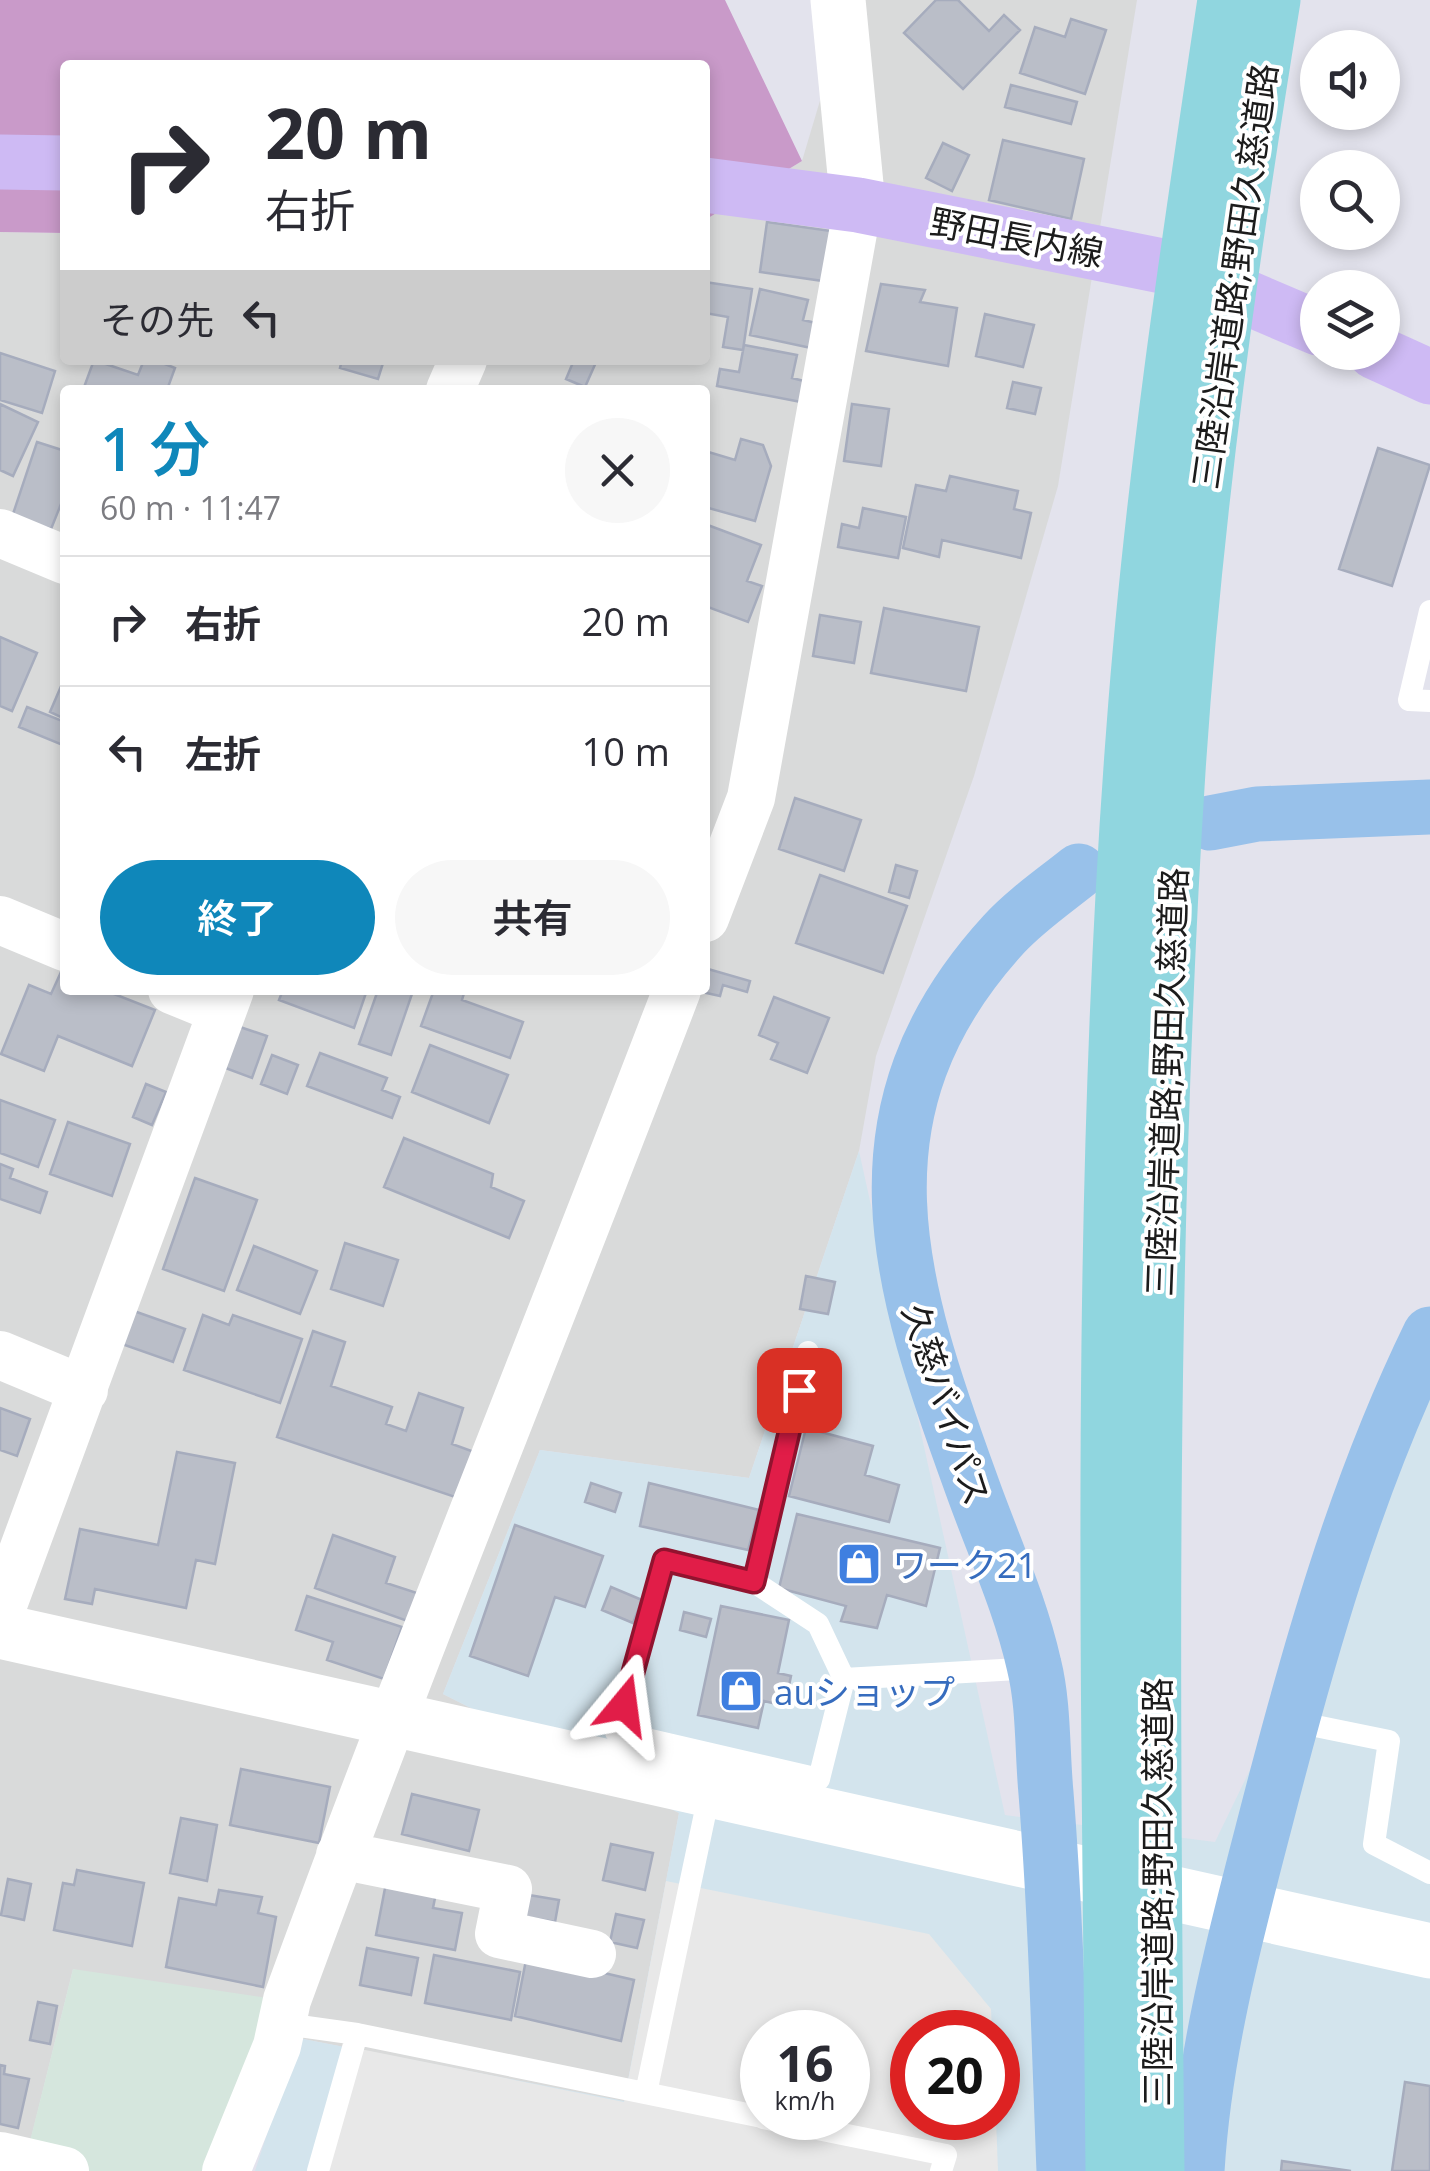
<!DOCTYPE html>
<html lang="ja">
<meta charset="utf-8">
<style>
body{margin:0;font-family:"Open Sans","Noto Sans JP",sans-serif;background:#f7f7f7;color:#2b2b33;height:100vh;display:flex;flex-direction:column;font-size:38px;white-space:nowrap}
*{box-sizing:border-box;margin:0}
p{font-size:32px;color:#7c7c81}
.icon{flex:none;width:55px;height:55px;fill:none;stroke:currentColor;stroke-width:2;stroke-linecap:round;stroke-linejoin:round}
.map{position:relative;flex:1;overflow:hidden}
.panel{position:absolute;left:60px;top:385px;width:650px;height:610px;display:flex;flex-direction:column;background:#fff;border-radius:10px;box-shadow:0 5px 15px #0003}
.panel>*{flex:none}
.banner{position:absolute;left:60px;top:60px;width:650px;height:305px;border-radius:10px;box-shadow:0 5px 15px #0003;background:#fff;color:#2b2b33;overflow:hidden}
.fabs{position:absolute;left:1300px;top:30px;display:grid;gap:20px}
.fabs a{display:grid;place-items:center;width:100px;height:100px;border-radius:50%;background:#fff;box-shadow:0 5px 15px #0003;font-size:50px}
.speed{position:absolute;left:740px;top:2010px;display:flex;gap:20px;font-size:50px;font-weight:700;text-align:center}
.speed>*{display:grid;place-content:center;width:130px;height:130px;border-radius:50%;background:#fff;box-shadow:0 5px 15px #0003;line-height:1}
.speed small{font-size:25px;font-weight:400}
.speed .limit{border:15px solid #d22;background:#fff;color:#111}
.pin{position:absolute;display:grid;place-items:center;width:85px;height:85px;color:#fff;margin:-42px;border-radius:20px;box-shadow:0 5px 15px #0006}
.me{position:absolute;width:110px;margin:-55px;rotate:16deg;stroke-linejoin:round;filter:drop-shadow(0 0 8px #0008)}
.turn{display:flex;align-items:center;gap:35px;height:210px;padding:0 40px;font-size:45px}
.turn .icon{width:130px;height:130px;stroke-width:2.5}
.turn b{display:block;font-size:70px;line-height:85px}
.then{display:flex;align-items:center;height:95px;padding:0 40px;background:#0003;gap:20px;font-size:38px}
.round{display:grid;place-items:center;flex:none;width:105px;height:105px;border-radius:52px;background:#f7f7f7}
.head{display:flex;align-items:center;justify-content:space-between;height:170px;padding:0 40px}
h1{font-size:60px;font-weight:600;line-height:75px;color:#0f87ba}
.button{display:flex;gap:20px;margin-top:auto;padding:20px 40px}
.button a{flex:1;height:115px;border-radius:60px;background:#0f87ba;color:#fff;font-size:40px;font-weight:600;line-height:115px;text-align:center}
.button a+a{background:#f7f7f7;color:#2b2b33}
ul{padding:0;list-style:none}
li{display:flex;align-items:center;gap:30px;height:130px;padding:0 40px;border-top:2px solid #e1e1e2}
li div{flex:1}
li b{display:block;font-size:38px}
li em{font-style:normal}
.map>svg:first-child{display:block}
.residential{fill:#d9dada;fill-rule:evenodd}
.commercial{fill:#d3e4ed;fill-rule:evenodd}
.industrial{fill:#d5e6dd}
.forest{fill:#c99ac9}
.parking{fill:#e8e8e8;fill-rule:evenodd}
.building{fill:#babec8;stroke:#a6acbd;stroke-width:2.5}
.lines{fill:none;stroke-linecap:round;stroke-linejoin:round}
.service{stroke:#fff;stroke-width:22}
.minor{stroke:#fff;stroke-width:48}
.tertiary{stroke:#fff;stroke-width:55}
.secondary{stroke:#cebaf4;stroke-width:55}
.trunk{stroke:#98c1ea;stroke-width:55}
.motorway{stroke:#90d6df;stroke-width:55}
.route-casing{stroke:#92132f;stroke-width:25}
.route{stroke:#e11d48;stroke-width:18}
.labels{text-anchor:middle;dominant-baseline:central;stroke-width:8;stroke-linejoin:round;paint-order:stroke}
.street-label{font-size:35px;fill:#1c1c1c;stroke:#fff}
.shop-label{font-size:35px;fill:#366cbe;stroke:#fff;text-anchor:start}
</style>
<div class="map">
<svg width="1430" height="2171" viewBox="0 0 1430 2171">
<rect width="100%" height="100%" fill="#e3e3ed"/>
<path class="residential" d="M850,0H1137L1058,486L974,776L876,1056L859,1151L749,1478L540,1450L443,1694L679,1813L624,2102L298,2038L73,1969L30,2142L0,2135V232L65,233V360H705V220L802,161ZM65,390H705V990H65Z"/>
<path class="commercial" d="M859,1151L1005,1815L1215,1842L1430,1398V2171H255L298,2038L624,2101L679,1813L443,1694L540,1450L749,1478ZM762,2032H848V2118H762ZM912,2032H998V2118H912Z"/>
<path class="industrial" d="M73,1969L275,1999L227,2171H0L30,2141Z"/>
<path class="forest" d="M0,0H725L802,161L705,220V65H65V233L0,232Z"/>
<path class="parking" d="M666,1881L929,1934L991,2009L992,2032H912V2118H996L998,2171H329L360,2049L624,2102ZM762,2032H848V2118H762Z"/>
<path class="building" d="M936,0H958L989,31L1004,15L1020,30L963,89L904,33Z
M1071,19L1106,30L1085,94L1020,73L1035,27L1065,37Z
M1011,85L1077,102L1071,124L1005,107Z
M1003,140L1084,159L1071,219L989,200Z
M943,143L969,155L952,191L926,178Z
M767,222L831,231L823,281L760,272Z
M705,282L752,289L743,350L723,347L728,317L705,313Z
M881,284L925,290L920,302L957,308L948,366L866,351Z
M760,289L808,300L803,320L816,323L811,348L750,335Z
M985,314L1034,325L1023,367L976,356Z
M744,345L797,355L792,378L804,381L801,402L717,386L720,369L739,372Z
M0,353L55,371L42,413L0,400Z
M94,360L138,375L144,360H155L175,368L168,387L175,390H83Z
M342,360H384L378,379L340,368Z
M574,360H597L585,387L566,379Z
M1013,382L1041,388L1035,414L1007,408Z
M0,404L38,422L13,476L0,470Z
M852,404L889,409L881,466L844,461Z
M741,439L763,445L771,466L755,521L705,507V451L735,460Z
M37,442L65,451V494L51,529L12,517Z
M1378,448L1430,465L1392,586L1339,569Z
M950,476L1018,491L1014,509L1031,513L1021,558L942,540L939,557L903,548L916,485L946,491Z
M863,508L906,517L898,558L838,547L842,524L859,528Z
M705,524L761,545L747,581L762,586L748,622L705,606Z
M884,608L979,627L966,691L871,673Z
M820,615L861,622L854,663L813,656Z
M0,637L37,653L12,711L0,706Z
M65,677V719L50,712Z
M27,707L65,722V746L19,727Z
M795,798L861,820L844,871L779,849Z
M896,865L917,871L909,898L889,892Z
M820,875L907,906L883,973L796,943Z
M708,969L750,981L747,992L723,985L720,996L702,992Z
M61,972L65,974V990H104L155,1010L132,1066L58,1036L44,1071L1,1054L29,985L51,994Z
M283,990H367L354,1028L279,1000Z
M378,990L413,991L391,1055L359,1044Z
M434,990H465L462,1000L523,1022L510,1058L421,1026Z
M774,997L829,1018L807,1073L771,1059L778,1043L759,1035Z
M234,1025L267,1036L252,1078L220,1066Z
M430,1045L508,1075L489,1123L412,1092Z
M320,1053L387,1078L382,1090L400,1097L392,1118L307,1086Z
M272,1055L298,1065L287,1094L261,1084Z
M146,1084L166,1092L152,1125L133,1117Z
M0,1100L55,1120L38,1167L0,1153Z
M68,1122L130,1144L112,1196L50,1174Z
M404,1138L493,1174L491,1187L524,1201L509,1238L384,1187Z
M0,1164L13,1169L10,1178L47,1192L40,1213L0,1199Z
M195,1178L257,1200L224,1291L163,1269Z
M345,1243L398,1260L383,1306L331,1289Z
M254,1246L317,1271L300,1314L237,1290Z
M806,1276L835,1282L828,1314L800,1309Z
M131,1310L185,1329L173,1362L119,1343Z
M203,1315L229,1325L233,1315L302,1339L280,1403L184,1370Z
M313,1331L345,1342L331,1386L392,1407L386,1424L406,1431L419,1393L463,1408L452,1444L477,1453L461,1499L277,1437Z
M0,1408L30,1419L17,1456L0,1450Z
M806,1428L873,1446L865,1475L899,1485L889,1522L789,1496Z
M177,1452L235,1463L215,1564L196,1560L186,1608L95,1589L92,1604L65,1599L80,1529L158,1545Z
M591,1483L621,1493L615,1512L585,1502Z
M649,1483L759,1510L748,1550L640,1526Z
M797,1514L940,1548L926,1606L887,1595L877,1628L841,1621L846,1606L779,1588Z
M515,1525L603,1556L585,1607L555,1597L528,1676L470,1656Z
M333,1535L395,1557L386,1583L423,1595L413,1623L315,1588Z
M611,1587L642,1600L633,1623L602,1610Z
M307,1596L402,1627L384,1679L327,1660L333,1642L296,1630Z
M721,1606L789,1620L778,1673L791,1676L785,1706L764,1701L758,1728L698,1715Z
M684,1612L711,1619L706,1637L680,1630Z
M241,1769L330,1787L319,1843L230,1825Z
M412,1794L479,1810L469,1851L402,1834Z
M181,1818L217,1825L207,1881L170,1873Z
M611,1844L653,1853L645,1890L603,1880Z
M77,1870L144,1883L132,1946L54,1930L63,1883L74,1885Z
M8,1879L31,1884L24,1920L1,1915Z
M386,1883L436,1893L433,1908L462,1913L455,1950L376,1935Z
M219,1890L262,1897L258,1913L276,1917L263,1987L166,1967L179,1898L216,1905Z
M529,1895L559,1900L555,1922L525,1917Z
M616,1914L644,1920L637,1948L610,1942Z
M367,1948L418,1958L411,1995L360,1985Z
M434,1955L520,1972L511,2020L425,2003Z
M527,1955L634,1980L621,2041L515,2016Z
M38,2002L57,2006L50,2044L30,2040Z
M0,2065L5,2066L4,2074L29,2079L18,2128L0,2124Z
M1405,2082L1430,2086V2171H1392Z
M1282,2161L1351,2171H1281Z"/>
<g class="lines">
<path class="service" d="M1430,611L1409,700L1430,701
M808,1352L754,1582L664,1560L616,1732L819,1779L844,1679L1035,1668
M754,1582L818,1624L844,1679
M1291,1721L1389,1741L1374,1844L1430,1873
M285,2024L357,2034
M646,2093L710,1790
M763,2118L946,2155L941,2171
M318,2171L357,2034L762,2117"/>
<path class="minor" d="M450,390L463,360
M0,533L65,560
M705,918L751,798L858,205
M0,920L65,947
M172,990L221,1010
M0,1355L84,1390
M0,1613L230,990
M340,1855L508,1889L499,1934L592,1954
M0,2156L65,2171
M226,2171L277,2046L287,2000C411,1661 548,1327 677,990"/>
<path class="tertiary" d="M838,0L858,205
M0,1631L1430,1951"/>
<path class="secondary" d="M0,162L65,163
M705,185L858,205L1182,270L1318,328
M1375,352L1430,377"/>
<path class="trunk" d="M1210,823L1257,814L1430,807
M1064,2171C1059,2045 1056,1919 1046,1793C1042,1751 1044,1705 1034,1665C1020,1603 993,1545 972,1486C899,1286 841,1112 1004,934C1025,911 1054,891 1079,871
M1197,2171C1204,2053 1235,1937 1265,1822C1308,1655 1354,1490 1430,1334"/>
<path class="motorway" d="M1113,2171C1109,1691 1097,1207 1134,727C1152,484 1189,241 1225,0
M1157,2171C1152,1705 1148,1236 1178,771C1195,512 1231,256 1273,0"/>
</g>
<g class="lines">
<defs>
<path id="route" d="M624,1705L664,1560L754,1582L799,1390"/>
</defs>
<use href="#route" class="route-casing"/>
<use href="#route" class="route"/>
</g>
<defs>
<symbol id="shop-square" viewBox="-11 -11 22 22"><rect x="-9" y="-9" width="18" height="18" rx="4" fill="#3f7fe0" stroke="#fff"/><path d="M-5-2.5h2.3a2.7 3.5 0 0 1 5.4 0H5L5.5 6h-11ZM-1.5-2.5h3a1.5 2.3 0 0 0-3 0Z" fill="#fff"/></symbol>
</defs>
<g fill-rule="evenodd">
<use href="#shop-square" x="834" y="1539" width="50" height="50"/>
<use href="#shop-square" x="716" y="1666" width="50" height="50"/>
</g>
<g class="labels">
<g class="street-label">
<text transform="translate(1017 237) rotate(11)">野田長内線</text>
<text transform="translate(1234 276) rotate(-82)">三陸沿岸道路;野田久慈道路</text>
<text transform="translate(1166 1082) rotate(-88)">三陸沿岸道路;野田久慈道路</text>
<text transform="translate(947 1404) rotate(72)">久慈バイパス</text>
<text transform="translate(1156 1892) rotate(-90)">三陸沿岸道路;野田久慈道路</text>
</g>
<g class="shop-label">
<text x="892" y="1564">ワーク21</text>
<text x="774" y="1691">auショップ</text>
</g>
</g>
</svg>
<div class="fabs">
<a><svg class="icon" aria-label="sound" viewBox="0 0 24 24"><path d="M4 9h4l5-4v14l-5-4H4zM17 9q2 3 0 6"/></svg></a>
<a><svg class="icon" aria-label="search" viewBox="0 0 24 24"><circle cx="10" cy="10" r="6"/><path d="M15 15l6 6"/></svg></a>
<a><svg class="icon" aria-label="layers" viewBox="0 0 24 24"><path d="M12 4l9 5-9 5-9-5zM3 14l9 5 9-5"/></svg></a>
</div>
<div class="speed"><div>16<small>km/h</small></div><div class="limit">20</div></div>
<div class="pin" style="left:799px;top:1390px;background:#d93025"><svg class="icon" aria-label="arrive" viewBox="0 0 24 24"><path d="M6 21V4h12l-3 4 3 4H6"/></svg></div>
<svg class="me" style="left:624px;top:1705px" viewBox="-20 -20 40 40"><path d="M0-17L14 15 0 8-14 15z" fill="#e11d48" stroke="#fff" stroke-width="4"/></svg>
<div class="banner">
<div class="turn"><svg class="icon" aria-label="right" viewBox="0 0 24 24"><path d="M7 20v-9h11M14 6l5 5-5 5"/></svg><div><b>20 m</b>右折</div></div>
<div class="then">その先<svg class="icon" aria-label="left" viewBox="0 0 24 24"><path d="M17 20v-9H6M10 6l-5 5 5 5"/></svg></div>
</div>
<section class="panel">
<div class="head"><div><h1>1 分</h1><p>60 m · 11:47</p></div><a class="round"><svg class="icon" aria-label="close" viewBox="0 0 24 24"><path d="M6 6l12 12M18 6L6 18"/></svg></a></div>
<ul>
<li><svg class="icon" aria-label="right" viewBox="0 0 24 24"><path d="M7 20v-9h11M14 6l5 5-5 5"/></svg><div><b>右折</b></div><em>20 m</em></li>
<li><svg class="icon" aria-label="left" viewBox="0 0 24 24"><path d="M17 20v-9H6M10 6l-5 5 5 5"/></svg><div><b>左折</b></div><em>10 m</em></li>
</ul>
<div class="button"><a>終了</a><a>共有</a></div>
</section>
</div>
